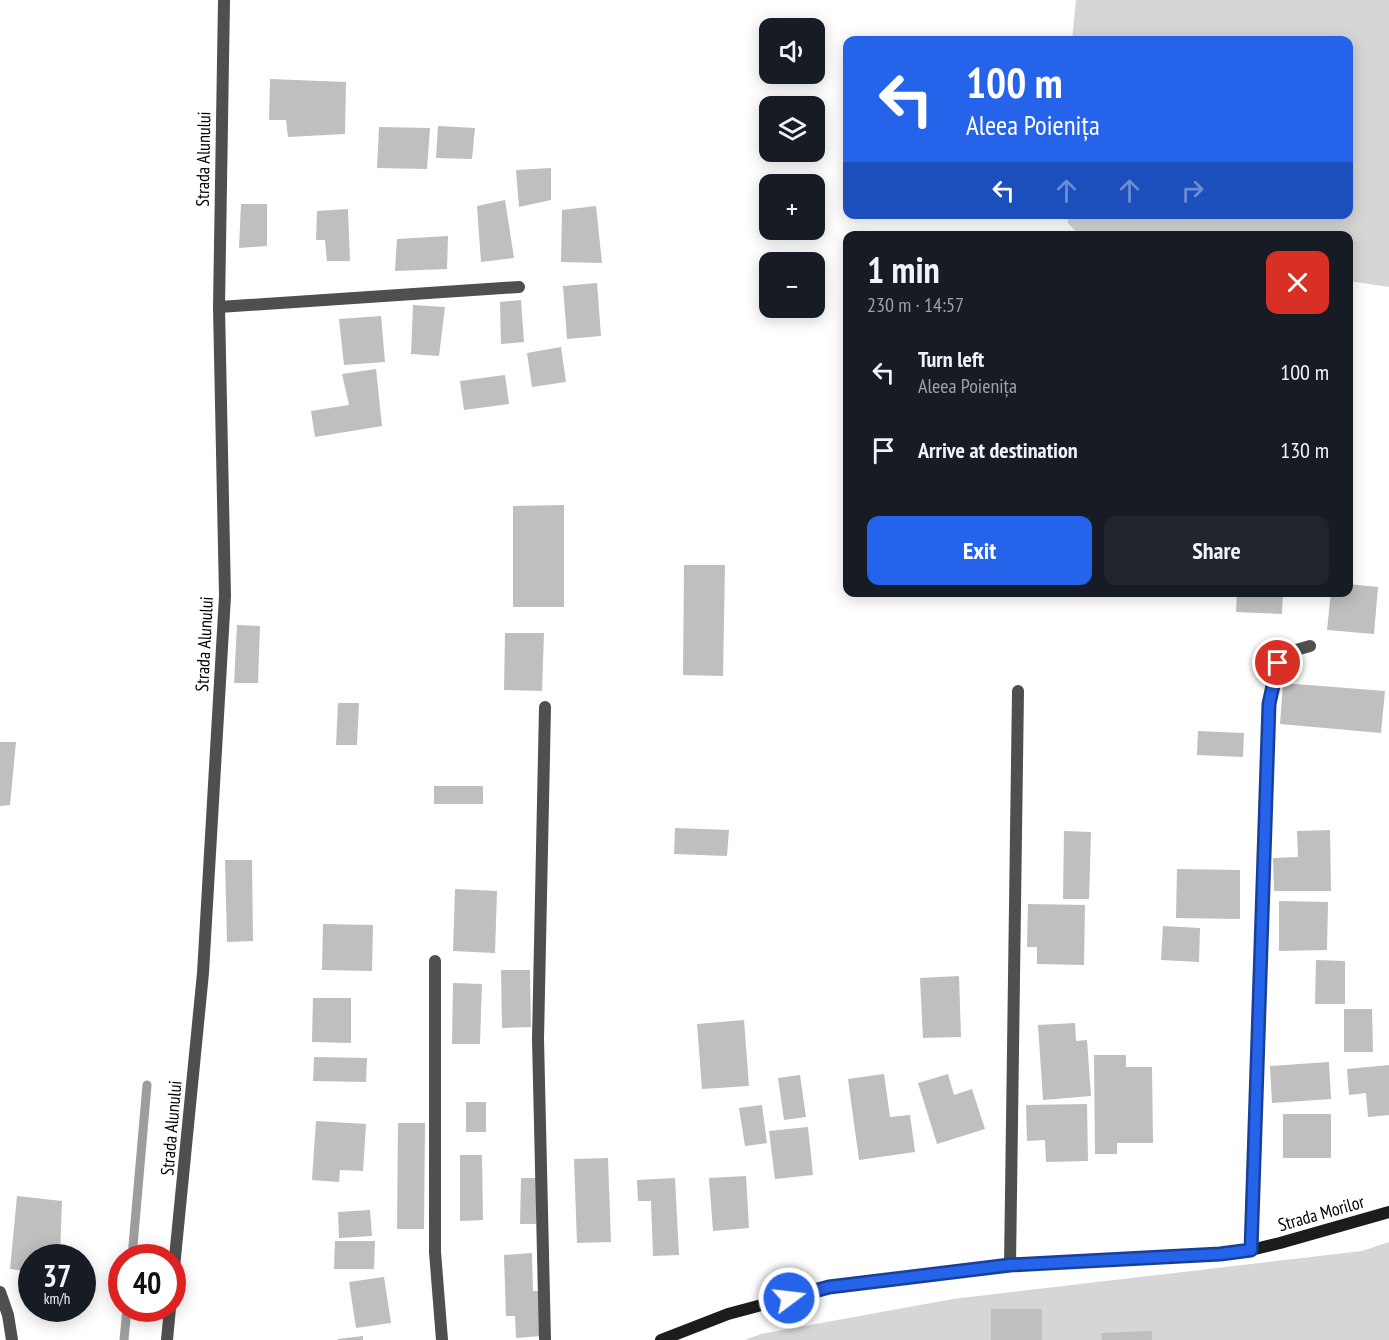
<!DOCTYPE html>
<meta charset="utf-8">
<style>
body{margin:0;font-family:"PT Sans Narrow",sans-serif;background:#20242c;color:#f1f3f6;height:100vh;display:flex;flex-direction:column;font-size:22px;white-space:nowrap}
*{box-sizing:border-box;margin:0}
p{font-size:20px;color:#9ea1a6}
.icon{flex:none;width:33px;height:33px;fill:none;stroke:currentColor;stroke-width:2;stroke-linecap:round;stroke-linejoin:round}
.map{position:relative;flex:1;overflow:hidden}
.side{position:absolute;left:843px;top:231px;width:510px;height:366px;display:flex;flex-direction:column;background:#171b24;border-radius:12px;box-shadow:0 3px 15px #0003}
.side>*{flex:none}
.banner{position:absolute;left:843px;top:36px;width:510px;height:183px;border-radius:12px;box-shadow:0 3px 15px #0003;background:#2563eb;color:#fff;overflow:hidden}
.buttons{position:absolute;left:759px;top:18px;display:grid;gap:12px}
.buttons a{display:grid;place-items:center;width:66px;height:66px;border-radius:12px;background:#171b24;box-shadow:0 3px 15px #0003;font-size:30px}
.speed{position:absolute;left:18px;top:1244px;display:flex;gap:12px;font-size:30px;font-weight:700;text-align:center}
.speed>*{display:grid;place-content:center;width:78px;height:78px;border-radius:50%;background:#171b24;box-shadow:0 3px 15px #0003;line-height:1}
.speed small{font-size:15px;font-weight:400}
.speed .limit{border:9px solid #d22;background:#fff;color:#111}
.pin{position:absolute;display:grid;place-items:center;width:51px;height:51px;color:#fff;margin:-26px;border:3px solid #fff;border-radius:50%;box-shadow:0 2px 6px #0007}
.me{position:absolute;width:66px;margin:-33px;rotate:75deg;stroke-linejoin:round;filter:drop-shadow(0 0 4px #0008)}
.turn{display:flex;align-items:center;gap:21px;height:126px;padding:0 24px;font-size:27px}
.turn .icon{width:78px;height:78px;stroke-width:2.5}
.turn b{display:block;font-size:42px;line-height:51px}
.lanes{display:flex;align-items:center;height:57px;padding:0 24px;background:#0003;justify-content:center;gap:30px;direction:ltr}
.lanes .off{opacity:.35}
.round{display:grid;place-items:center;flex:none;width:63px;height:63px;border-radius:12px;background:#20242c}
.headline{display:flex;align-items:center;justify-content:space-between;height:102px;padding:0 24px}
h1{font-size:36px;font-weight:700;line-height:45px}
.cta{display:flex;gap:12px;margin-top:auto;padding:12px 24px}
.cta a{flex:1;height:69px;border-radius:12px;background:#2563eb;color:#fff;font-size:24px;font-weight:700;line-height:69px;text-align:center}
.cta a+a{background:#20242c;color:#f1f3f6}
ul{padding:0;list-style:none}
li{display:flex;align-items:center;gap:18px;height:78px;padding:0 24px}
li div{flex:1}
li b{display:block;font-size:22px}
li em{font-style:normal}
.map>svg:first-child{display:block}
.green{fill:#d6d6d6}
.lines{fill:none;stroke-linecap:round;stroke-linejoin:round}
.stream{stroke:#9d9d9d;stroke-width:9}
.building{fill:#bfbfbf}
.lane{stroke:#4f4f4f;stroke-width:12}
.street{stroke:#4f4f4f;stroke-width:12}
.secondary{stroke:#1c1c1c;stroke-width:12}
.route-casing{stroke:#184099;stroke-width:15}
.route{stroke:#2563eb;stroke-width:10}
.labels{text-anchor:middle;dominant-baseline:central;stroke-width:4.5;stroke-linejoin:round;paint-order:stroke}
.street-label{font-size:18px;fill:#000;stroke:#fff}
</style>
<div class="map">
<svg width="1389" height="1340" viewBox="0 0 1389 1340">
<rect width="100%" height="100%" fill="#fff"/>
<path class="green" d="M1076,0H1389V287L1349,281L1348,236L1079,235L1068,223V215L1348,214V40H1072Z
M1389,1242V1340H745L761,1334L953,1299L1362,1251Z"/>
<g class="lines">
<path class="stream" d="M132,1257L147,1085
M124,1340L127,1308"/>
</g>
<path class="building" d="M270,79L346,82L345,134L288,137L286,120H269Z
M438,126L475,128L472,159L436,158Z
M379,127L430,128L427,169L377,168Z
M551,168V200L519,207L516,170Z
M505,200L514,258L481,262L477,206Z
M241,204H267V246L239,248Z
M596,206L602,263L561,262L562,210Z
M348,209L350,261H327L325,240H316L317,211Z
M448,236L447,269L395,271L397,239Z
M597,283L601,336L567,339L563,286Z
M521,300L524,342L501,344L500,302Z
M413,305L445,307L439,356L411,354Z
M381,316L385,362L344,365L339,319Z
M561,347L566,382L532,387L527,353Z
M376,369L382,426L315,437L311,411L349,405L342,374Z
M505,375L509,404L464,410L460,381Z
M564,505V607H513V506Z
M684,565H725L723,676L683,675Z
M1348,584L1378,587L1374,634L1327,630L1331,592H1348Z
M1237,592H1283L1282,614L1236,612Z
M237,625L260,626L258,683H234Z
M505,633H544L542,691L504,690Z
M1283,683L1385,691L1381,733L1280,724Z
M338,703H359L357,745H336Z
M1198,731L1244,733L1243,757L1197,755Z
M0,742H16L10,805L0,806Z
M434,786H483V804H434Z
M675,828L729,830L727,856L674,854Z
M1330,830L1331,891H1274L1273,858L1298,857L1297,831Z
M1064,831L1091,832L1089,899H1063Z
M225,860H252L253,941L227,942Z
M1177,869L1240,870V919L1176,918Z
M455,889L497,891L495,953L453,951Z
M1279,901L1328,902L1327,950L1279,951Z
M1028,904L1085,905L1084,965L1037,964V947H1027Z
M323,924L373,925L372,971L322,970Z
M1163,926L1200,928L1199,962L1161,960Z
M1316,960L1345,961V1004H1315Z
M501,970H530L531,1027L502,1028Z
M959,976L961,1037L923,1038L920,978Z
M453,983L482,984L480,1044H452Z
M313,998H351V1043L312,1042Z
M1344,1009H1372L1373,1052H1344Z
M744,1020L749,1086L702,1089L697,1024Z
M1075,1023L1076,1041L1087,1040L1091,1096L1043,1100L1038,1025Z
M1094,1055H1126V1067H1152L1153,1143H1117V1154H1095Z
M314,1057L367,1058L366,1082L313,1081Z
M1329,1062L1331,1099L1272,1103L1270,1066Z
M1389,1065V1115L1368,1117L1366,1093L1349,1095L1347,1069Z
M884,1074L890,1117L910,1115L915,1152L859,1160L848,1079Z
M948,1074L954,1095L972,1089L985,1129L937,1144L918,1083Z
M800,1075L806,1117L784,1120L778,1078Z
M466,1102H486V1132H466Z
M1087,1104L1088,1161L1046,1162L1045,1140L1027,1141L1026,1105Z
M762,1105L767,1143L745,1146L739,1108Z
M1283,1114H1331V1158H1283Z
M316,1121L366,1124L363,1171L340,1170L339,1182L312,1180Z
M398,1123H425L424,1229H397Z
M808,1127L813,1175L775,1179L769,1131Z
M460,1155H482L483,1220L460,1221Z
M608,1158L611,1242L577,1243L574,1159Z
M746,1176L749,1228L713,1231L709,1178Z
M521,1178H537L536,1224H520Z
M675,1178L679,1255L653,1256L651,1201H638L637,1180Z
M17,1196L62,1201L60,1257H32V1272L10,1269Z
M370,1210L372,1236L339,1238L338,1212Z
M335,1241H375L374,1269H334Z
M532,1253L533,1291H540L541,1336L516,1338L515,1316H506L504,1255Z
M384,1277L391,1323L356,1328L349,1282Z
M991,1309H1042V1340H991Z
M1152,1331V1340H1102L1101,1333Z
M363,1336V1340H338V1339Z"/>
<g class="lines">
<path class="lane" d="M219,307L519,287"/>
<path class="street" d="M435,961V1252L442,1340
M1251,1250L1269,704L1278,663L1289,652L1310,646
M1010,1265L1018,691
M172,1288L203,973L225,596L219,307L224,0
M0,1292L8,1315L12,1340
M167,1340L170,1308
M545,1340L538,1039L545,707"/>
<path class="secondary" d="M661,1340L728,1314L829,1287L1010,1265L1220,1254L1251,1250L1280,1243L1389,1212"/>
</g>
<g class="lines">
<defs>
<path id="route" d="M789,1298L829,1287L1010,1265L1220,1254L1251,1250L1269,704L1278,663"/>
</defs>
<use href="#route" class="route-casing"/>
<use href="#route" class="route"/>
</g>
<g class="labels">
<g class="street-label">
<text transform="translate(203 159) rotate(-89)">Strada Alunului</text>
<text transform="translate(204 644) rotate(-87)">Strada Alunului</text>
<text transform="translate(171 1128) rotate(-85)">Strada Alunului</text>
<text transform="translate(1321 1213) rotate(-16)">Strada Morilor</text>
</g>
</g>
</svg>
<div class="buttons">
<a><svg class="icon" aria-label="sound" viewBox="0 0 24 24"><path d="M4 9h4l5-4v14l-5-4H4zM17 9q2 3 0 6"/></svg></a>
<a><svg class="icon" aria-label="layers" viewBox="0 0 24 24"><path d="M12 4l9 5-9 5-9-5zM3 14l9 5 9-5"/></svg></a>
<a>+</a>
<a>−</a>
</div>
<div class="speed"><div>37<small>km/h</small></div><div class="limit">40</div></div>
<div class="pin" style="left:1278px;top:663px;background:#d93025"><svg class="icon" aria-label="arrive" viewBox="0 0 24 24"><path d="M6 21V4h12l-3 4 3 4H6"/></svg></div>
<svg class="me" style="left:789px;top:1298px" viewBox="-20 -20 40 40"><circle r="17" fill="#2563eb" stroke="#fff" stroke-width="3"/><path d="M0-11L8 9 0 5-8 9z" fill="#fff"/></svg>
<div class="banner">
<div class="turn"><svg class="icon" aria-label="left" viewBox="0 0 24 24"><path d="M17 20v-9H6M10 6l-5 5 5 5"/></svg><div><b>100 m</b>Aleea Poienița</div></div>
<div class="lanes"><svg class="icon" aria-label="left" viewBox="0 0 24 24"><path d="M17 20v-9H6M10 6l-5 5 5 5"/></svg><svg class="icon off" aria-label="ahead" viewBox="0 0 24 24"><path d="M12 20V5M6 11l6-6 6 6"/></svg><svg class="icon off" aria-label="ahead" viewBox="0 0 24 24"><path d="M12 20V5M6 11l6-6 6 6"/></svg><svg class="icon off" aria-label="right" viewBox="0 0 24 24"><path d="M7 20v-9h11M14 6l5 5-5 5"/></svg></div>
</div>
<section class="side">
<div class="headline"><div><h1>1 min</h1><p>230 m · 14:57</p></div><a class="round" style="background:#d93025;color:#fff"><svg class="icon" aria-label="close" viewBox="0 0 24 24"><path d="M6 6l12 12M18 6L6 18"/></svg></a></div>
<ul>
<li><svg class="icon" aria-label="left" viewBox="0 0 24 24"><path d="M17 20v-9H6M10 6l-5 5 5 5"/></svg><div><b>Turn left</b><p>Aleea Poienița</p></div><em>100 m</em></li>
<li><svg class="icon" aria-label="arrive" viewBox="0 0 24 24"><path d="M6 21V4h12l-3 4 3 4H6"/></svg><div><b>Arrive at destination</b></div><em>130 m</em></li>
</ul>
<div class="cta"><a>Exit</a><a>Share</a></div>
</section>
</div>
